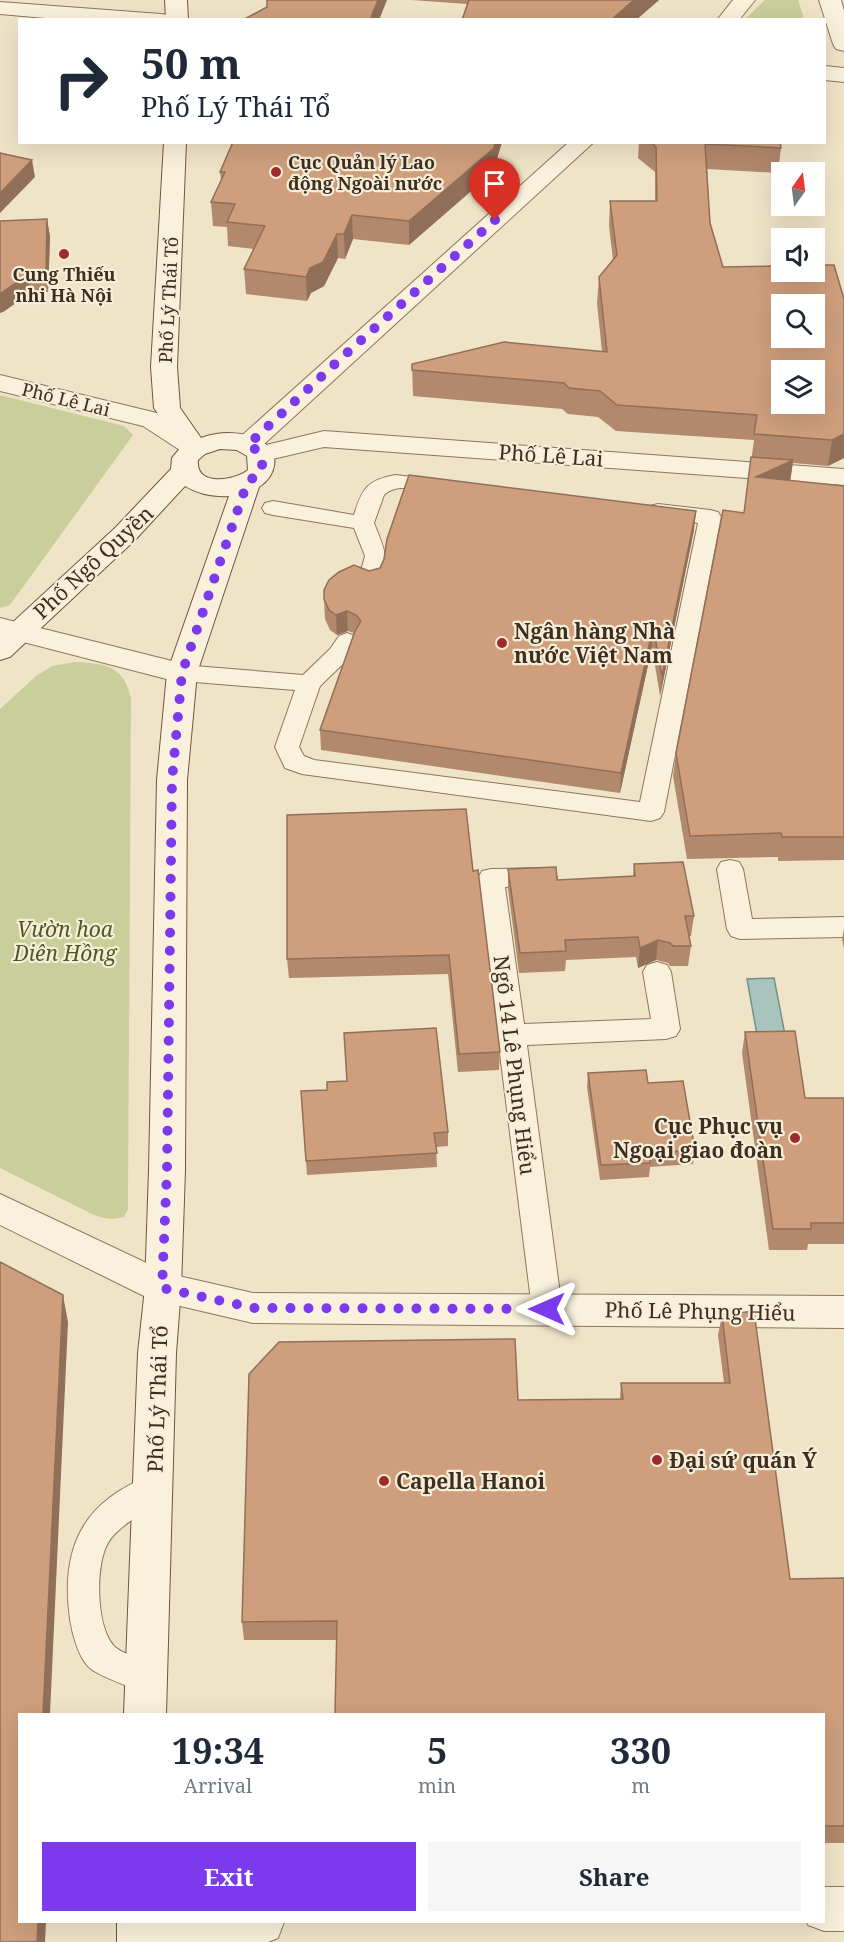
<!DOCTYPE html>
<meta charset="utf-8">
<style>
body{margin:0;font-family:"Noto Serif",serif;background:#f6f6f7;color:#1f2937;height:100vh;display:flex;flex-direction:column;font-size:22px;white-space:nowrap}
*{box-sizing:border-box;margin:0}
p{font-size:20px;color:#747a83}
.icon{flex:none;width:33px;height:33px;fill:none;stroke:currentColor;stroke-width:2;stroke-linecap:round;stroke-linejoin:round}
.map{position:relative;flex:1;overflow:hidden}
.sheet{position:absolute;left:18px;top:1713px;width:807px;height:210px;display:flex;flex-direction:column;background:#fff;border-radius:0px;box-shadow:0 6px 24px #0002}
.sheet>*{flex:none}
.banner{position:absolute;left:18px;top:18px;width:808px;height:126px;border-radius:0px;box-shadow:0 6px 24px #0002;background:#fff;color:#1f2937;overflow:hidden}
.needle{width:39px;rotate:14deg}
.fabs{position:absolute;left:771px;top:162px;display:grid;gap:12px}
.fabs a{display:grid;place-items:center;width:54px;height:54px;border-radius:0px;background:#fff;box-shadow:0 6px 24px #0002;font-size:30px}
.pin{position:absolute;display:grid;place-items:center;width:51px;height:51px;color:#fff;margin:-62px -26px;border-radius:50% 50% 50% 0;rotate:-45deg;box-shadow:0 0 6px #0007}
.pin .icon{rotate:45deg}
.me{position:absolute;width:66px;margin:-33px;rotate:270deg;stroke-linejoin:round;filter:drop-shadow(0 0 4px #0008)}
.turn{display:flex;align-items:center;gap:21px;height:126px;padding:0 24px;font-size:27px}
.turn .icon{width:78px;height:78px;stroke-width:2.5}
.turn b{display:block;font-size:42px;line-height:51px}
.eta{display:flex;justify-content:space-evenly;align-items:center;height:102px;text-align:center}
.eta b{font-size:36px;font-weight:700;line-height:42px}
.action{display:flex;gap:12px;margin-top:auto;padding:12px 24px}
.action a{flex:1;height:69px;border-radius:0px;background:#7c3aed;color:#fff;font-size:24px;font-weight:700;line-height:69px;text-align:center}
.action a+a{background:#f6f6f7;color:#1f2937}
.map>svg:first-child{display:block}
.green{fill:#c9cf9b}
.water{fill:#a9c4bc;stroke:#6f938a;stroke-width:1.5}
.lines{fill:none;stroke-linecap:round;stroke-linejoin:round}
.lane-casing{stroke:#8d765c;stroke-width:2}
.street-casing{stroke:#8d765c;stroke-width:2}
.secondary-casing{stroke:#6f573f;stroke-width:2}
.lane{fill:#faf1dc;fill-rule:evenodd}
.street{fill:#faf1dc;fill-rule:evenodd}
.secondary{fill:#faf1dc;fill-rule:evenodd}
.wall{fill:#b2896c}
.shaded-wall{fill:#916f58}
.building{fill:#cf9f7d;stroke:#916f58;stroke-width:1.5;fill-rule:evenodd}
.route{stroke:#7c3aed;stroke-width:10;stroke-dasharray:0 18}
.poi-dot{fill:#9e2a2b;stroke:#f7eed8;stroke-width:2}
.labels{text-anchor:middle;dominant-baseline:central;stroke-width:4.5;stroke-linejoin:round;paint-order:stroke}
.far-poi-label{font-size:18px;font-weight:bold;fill:#3d2e20;stroke:#f7eed8;text-anchor:start}
.far-street-label{font-size:18px;fill:#3d2e20;stroke:#f7eed8}
.street-label{font-size:21px;fill:#3d2e20;stroke:#f7eed8}
.poi-label{font-size:21px;font-weight:bold;fill:#3d2e20;stroke:#f7eed8;text-anchor:start}
.park-label{font-size:21px;font-style:italic;fill:#4d5a26;stroke:#f7eed8}
</style>
<div class="map">
<svg width="844" height="1942" viewBox="0 0 844 1942">
<rect width="100%" height="100%" fill="#f0e4c8"/>
<path class="green" d="M765,0H798L804,19H745Z
M0,395L124,426L133,435L10,605L0,608Z
M75,662C106,664 123,665 131,698L128,1209L124,1217C111,1220 104,1219 92,1214L0,1168V709L36,676L52,666Z"/>
<path class="water" d="M774,978L787,1045L759,1046L747,979Z"/>
<g class="lines">
<defs>
<path id="lane" d="M395,475L450,481L453,486L450,491C430,496 400,479 384,495L374,523C383,546 393,564 378,587L370,589L362,587L358,582L365,556L354,528L273,515L265,513L262,508L265,503L273,501L354,515C362,488 368,480 395,475Z
M658,504L710,510L718,512L721,517L664,812L660,818L651,821L302,774L285,768L275,747L295,690L182,681L174,679L170,673L174,667L182,665L303,675L330,649L339,636L347,633L355,636L359,641L346,661L320,686L299,747L304,756L314,760L640,802L698,523L650,516L647,511L650,506Z
M730,860L739,862L743,869L752,919L844,917V937L740,939L731,936L727,929L717,869L721,862Z
M544,868L553,870L557,877L553,884L544,886L505,887L524,1024L651,1019L643,972L647,965L657,962L667,965L671,972L680,1029L676,1036L666,1039L527,1045L562,1309L558,1318L547,1322L536,1318L532,1309L478,878L482,871L491,869Z
M153,1475L164,1479L169,1489C160,1508 120,1521 108,1543C95,1565 96,1624 113,1645C119,1653 147,1661 158,1666L163,1677L158,1688L146,1693C133,1688 101,1677 91,1669C79,1660 72,1633 70,1619C60,1548 83,1500 153,1475Z"/>
<path id="street" d="M733,0H755L739,20H717Z
M819,0H841L844,11V51L836,49L833,44Z
M0,2L161,14L169,15L171,20H68L0,14Z
M825,66L844,68V82L825,80Z
M569,142H594L262,446L324,431L844,469V485L324,447L260,462L251,460L247,453L238,451L234,445L238,439Z
M0,375L161,414L204,442L208,448L204,454L195,456L186,454L143,426L0,391Z
M0,618L192,666L197,673L192,680L182,683L0,636Z
M0,1194L170,1274L253,1293L844,1296V1328L253,1323L150,1299L0,1225Z
M824,1887H844V1931H824L808,1925L807,1922H824Z
M117,1922H284L278,1938L268,1942H133L123,1938Z"/>
<path id="secondary" d="M165,0H187L188,20H166Z
M164,142H186L177,367L180,408L201,438C220,431 244,431 261,441C282,453 276,476 259,487L197,673L187,780L185,1170L181,1288L176,1353L166,1714H124L138,1353L145,1288L149,1170L157,780L167,673L229,496C214,497 198,494 185,486L135,540L10,657L0,660V634L115,528L171,469L172,458L181,447L154,408L151,367ZM220,449L237,450L247,456L248,470C234,481 195,487 198,460L205,454Z
M117,1922H161V1942H117Z"/>
</defs>
<use href="#lane" class="lane-casing"/>
<use href="#street" class="street-casing"/>
<use href="#secondary" class="secondary-casing"/>
<use href="#lane" class="lane"/>
<use href="#street" class="street"/>
<use href="#secondary" class="secondary"/>
</g>
<path class="wall" d="M411,0H659L636,20H462L467,4Z
M233,142H502L493,172L409,245L353,239L345,259L338,258L324,286L311,293L307,301L246,294L244,269L254,249L228,246L227,227L213,226L211,202L221,181L220,172Z
M639,142H780L781,148L778,173L707,169L710,223L723,267L844,299V458L828,466L793,463L790,481L844,486V860L778,861V857L687,859L673,776L676,753L744,513L754,440L616,431L598,417L568,414L562,409L413,396L412,364L602,352L597,303L599,277L613,260L609,226L610,201H655V172L638,158Z
M47,219L50,237L48,292L30,293L3,312Z
M694,530L660,696L652,647L620,793L321,750L320,730L354,633L348,631L337,635L330,630L325,619L324,599L369,571Z
M634,864L694,916L691,936H689L691,946L688,966H670L668,963L656,960L638,968L636,957L566,960L565,971L519,973L508,889V869L557,880L633,876Z
M473,871L500,1052L499,1070L458,1072L448,974L289,978L287,959Z
M844,929V949L842,939Z
M745,1032L805,1098H844V1244H808L807,1250H769L742,1053Z
M588,1073L648,1083L695,1150L693,1164L650,1167L649,1177L600,1180L587,1087Z
M301,1091L448,1132V1146L436,1147L437,1167L307,1175Z
M722,1315L790,1579L844,1578V1843H824V1714L336,1640H244L242,1622L518,1400L620,1399L621,1383H724L718,1335Z"/>
<path class="shaded-wall" d="M378,0H387L379,20H370Z
M634,0H659L636,20H611Z
M495,142H502L493,172L409,245V221Z
M32,160L35,177L0,213V193Z
M352,215L353,239L345,259L344,234Z
M47,219L50,237L48,292L46,274Z
M337,234L338,258L324,286L311,293L307,301L306,277L310,268Z
M27,275L30,293L3,312L0,313V294Z
M844,434V458L828,466L832,440Z
M793,460L790,483L756,477Z
M696,511L694,530L660,696L662,676Z
M347,611L348,631L337,635L336,615Z
M653,627L652,647L620,793L621,773Z
M658,940L656,960L638,968L640,948Z
M63,1295L68,1322L50,1714H43Z
M38,1922H46L45,1942H37Z"/>
<path class="building" d="M267,0H378L370,20H243L267,7Z
M469,0H634L611,20H462Z
M233,142H495L494,148L409,221L352,215L344,234H337L323,262L310,268L306,277L244,269L265,226L227,222L235,204L211,202L225,172H220Z
M651,142H780L781,148L705,144L710,223L723,267L782,266V272H814V265H834L844,299V434L832,440L754,434L757,415L617,405L600,391L569,388L564,383L412,370V364L504,342L607,352L599,277L617,255L610,201H657L656,147ZM782,304H814V338H782ZM782,370H814V404H782Z
M0,153L32,160L0,193Z
M47,219L46,274L27,275L0,294V221Z
M751,457L793,460L756,477L844,486V837H782L781,833L690,836L676,753L723,510L744,513Z
M409,475L696,511L662,676L653,627L621,773L320,730L355,631L361,621L356,615L347,611L336,615L329,610L324,599V590L329,580L339,572L354,565L369,571L380,568L384,559L387,539Z
M466,809L473,871L478,870L500,1052L459,1054L449,955L287,959V815Z
M683,862L694,916H685L691,946H673L670,943L658,940L640,948L638,937L565,940L566,951L520,953L508,869L556,867L557,880L635,876L634,864Z
M436,1028L448,1132L434,1133L437,1153L306,1161L301,1091L327,1090V1082L347,1081L344,1033Z
M795,1031L805,1098H844V1223H811V1229H773L745,1032Z
M646,1070L648,1083L683,1081L695,1150L649,1153L650,1163L601,1165L588,1073Z
M0,1262L63,1295L43,1714H20V1922H38L37,1942H0Z
M754,1311L790,1579L844,1578V1826H824V1714H335L337,1621L242,1622L249,1374L279,1342L515,1339L518,1400L623,1399L621,1383H730L722,1315Z"/>
<g class="lines">
<path class="route" d="M495,220L338,361L248,445C259,450 263,457 262,470L247,483L182,673L172,780L167,1170L162,1288L254,1308L547,1309"/>
</g>
<g class="poi-dot">
<circle cx="276" cy="172" r="6"/>
<circle cx="64" cy="254" r="6"/>
<circle cx="502" cy="643" r="6"/>
<circle cx="795" cy="1138" r="6"/>
<circle cx="657" cy="1460" r="6"/>
<circle cx="384" cy="1481" r="6"/>
</g>
<g class="labels">
<g class="far-poi-label">
<text x="288" y="162">Cục Quản lý Lao<tspan x="288" dy="21">động Ngoài nước</tspan></text>
<text x="64" y="274" text-anchor="middle">Cung Thiếu<tspan x="64" dy="21">nhi Hà Nội</tspan></text>
</g>
<g class="far-street-label">
<text transform="translate(168 300) rotate(-87)">Phố Lý Thái Tổ</text>
<text transform="translate(66 399) rotate(14)">Phố Lê Lai</text>
</g>
<g class="street-label">
<text transform="translate(551 455) rotate(4)">Phố Lê Lai</text>
<text transform="translate(93 562) rotate(-43)">Phố Ngô Quyền</text>
<text transform="translate(515 1065) rotate(83)">Ngõ 14 Lê Phụng Hiểu</text>
<text transform="translate(700 1311) rotate(1)">Phố Lê Phụng Hiểu</text>
<text transform="translate(157 1399) rotate(-88)">Phố Lý Thái Tổ</text>
</g>
<g class="poi-label">
<text x="514" y="631">Ngân hàng Nhà<tspan x="514" dy="24">nước Việt Nam</tspan></text>
<text x="783" y="1126" text-anchor="end">Cục Phục vụ<tspan x="783" dy="24">Ngoại giao đoàn</tspan></text>
<text x="669" y="1460">Đại sứ quán Ý</text>
<text x="396" y="1481">Capella Hanoi</text>
</g>
<g class="park-label">
<text x="65" y="929">Vườn hoa<tspan x="65" dy="24">Diên Hồng</tspan></text>
</g>
</g>
</svg>
<div class="fabs">
<a><svg class="needle" viewBox="-14 -14 28 28"><path d="M0-13l5 13h-10z" fill="#e53935"/><path d="M0 13l5-13h-10z" fill="#747a83"/></svg></a>
<a><svg class="icon" aria-label="sound" viewBox="0 0 24 24"><path d="M4 9h4l5-4v14l-5-4H4zM17 9q2 3 0 6"/></svg></a>
<a><svg class="icon" aria-label="search" viewBox="0 0 24 24"><circle cx="10" cy="10" r="6"/><path d="M15 15l6 6"/></svg></a>
<a><svg class="icon" aria-label="layers" viewBox="0 0 24 24"><path d="M12 4l9 5-9 5-9-5zM3 14l9 5 9-5"/></svg></a>
</div>
<div class="pin" style="left:495px;top:220px;background:#d93025"><svg class="icon" aria-label="arrive" viewBox="0 0 24 24"><path d="M6 21V4h12l-3 4 3 4H6"/></svg></div>
<svg class="me" style="left:547px;top:1309px" viewBox="-20 -20 40 40"><path d="M0-17L14 15 0 8-14 15z" fill="#7c3aed" stroke="#fff" stroke-width="4"/></svg>
<div class="banner">
<div class="turn"><svg class="icon" aria-label="right" viewBox="0 0 24 24"><path d="M7 20v-9h11M14 6l5 5-5 5"/></svg><div><b>50 m</b>Phố Lý Thái Tổ</div></div>
</div>
<section class="sheet">
<div class="eta">
<div><b>19:34</b><p>Arrival</p></div>
<div><b>5</b><p>min</p></div>
<div><b>330</b><p>m</p></div>
</div>
<div class="action"><a>Exit</a><a>Share</a></div>
</section>
</div>
